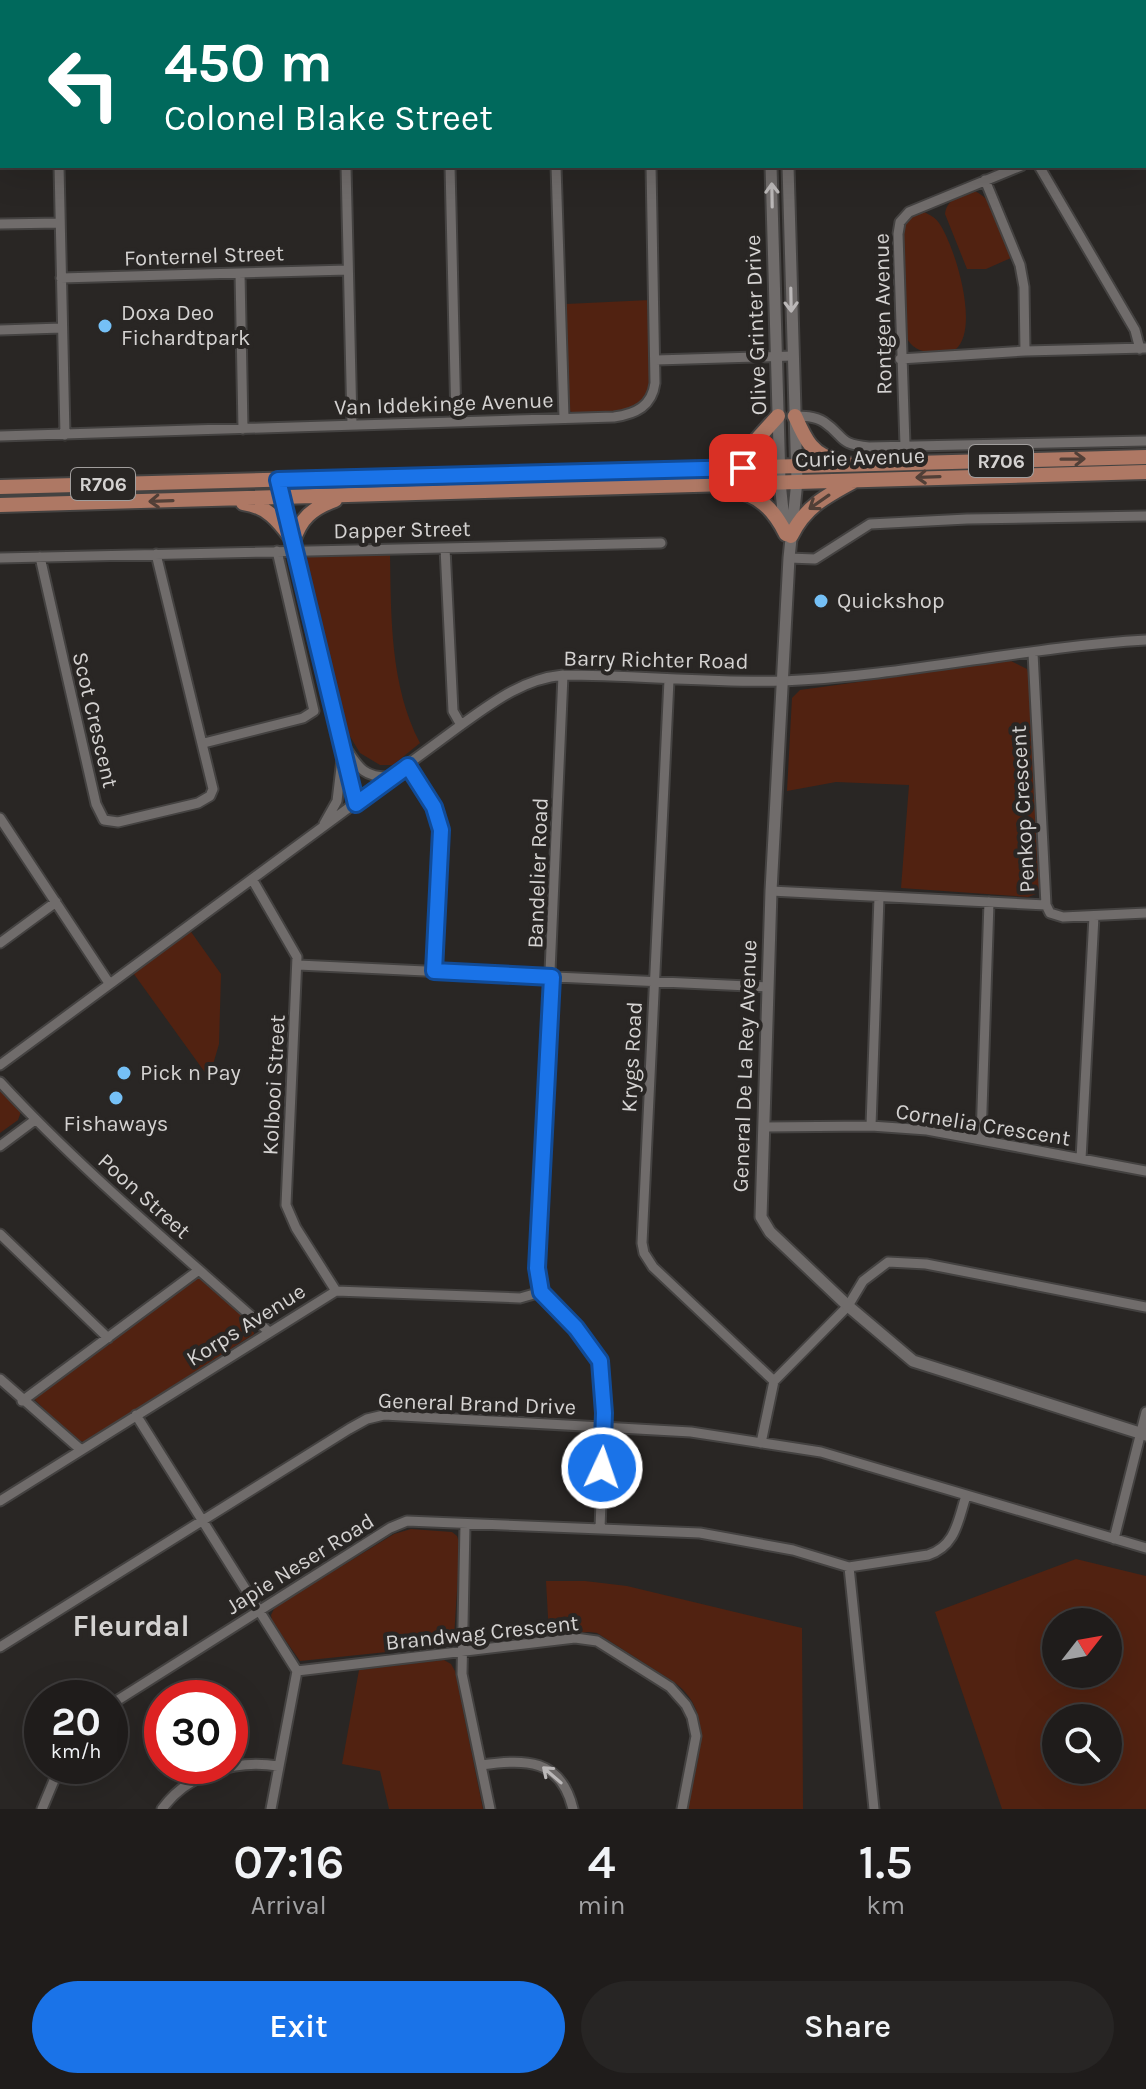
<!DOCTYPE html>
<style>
body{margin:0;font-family:Karla,sans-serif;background:#272524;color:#f1f3f6;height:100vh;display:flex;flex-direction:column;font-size:30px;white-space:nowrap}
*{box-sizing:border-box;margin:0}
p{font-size:26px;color:#a1a1a3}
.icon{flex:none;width:44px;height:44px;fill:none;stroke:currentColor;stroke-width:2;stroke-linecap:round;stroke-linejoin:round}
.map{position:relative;height:1809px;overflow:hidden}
.sheet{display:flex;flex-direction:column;background:#1f1c1b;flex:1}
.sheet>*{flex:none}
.top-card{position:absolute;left:0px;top:0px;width:1146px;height:168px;box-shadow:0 8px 32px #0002,0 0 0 2px #3c3a3a;background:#00695c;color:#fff;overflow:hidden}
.needle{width:52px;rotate:59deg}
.controls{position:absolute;left:1042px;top:1608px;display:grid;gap:16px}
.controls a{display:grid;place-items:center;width:80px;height:80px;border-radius:50%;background:#1f1c1b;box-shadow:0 8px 32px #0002,0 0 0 2px #3c3a3a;font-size:40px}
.speed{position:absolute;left:24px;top:1680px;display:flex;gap:16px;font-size:40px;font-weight:700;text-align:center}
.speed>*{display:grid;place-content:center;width:104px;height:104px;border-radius:50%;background:#1f1c1b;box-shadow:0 8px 32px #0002,0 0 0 2px #3c3a3a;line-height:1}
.speed small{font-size:20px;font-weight:400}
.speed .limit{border:12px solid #d22;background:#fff;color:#111}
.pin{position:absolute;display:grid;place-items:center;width:68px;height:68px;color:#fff;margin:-34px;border-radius:16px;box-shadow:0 4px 12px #0006}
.me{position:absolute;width:88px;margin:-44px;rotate:3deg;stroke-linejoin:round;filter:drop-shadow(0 0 6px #0008)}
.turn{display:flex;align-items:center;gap:28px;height:168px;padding:0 32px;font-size:36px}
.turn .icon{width:104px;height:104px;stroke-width:2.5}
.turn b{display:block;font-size:56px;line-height:68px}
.eta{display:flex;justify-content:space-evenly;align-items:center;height:136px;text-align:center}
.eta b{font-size:48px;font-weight:600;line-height:56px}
.primary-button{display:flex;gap:16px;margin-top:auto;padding:16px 32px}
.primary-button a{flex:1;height:92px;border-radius:48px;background:#1a73e8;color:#fff;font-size:32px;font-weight:600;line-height:92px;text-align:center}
.primary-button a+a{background:#272524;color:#f1f3f6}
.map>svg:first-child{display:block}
.green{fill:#512211;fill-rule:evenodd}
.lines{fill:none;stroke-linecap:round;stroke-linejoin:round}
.minor-casing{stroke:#444241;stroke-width:13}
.tertiary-casing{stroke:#444241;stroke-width:15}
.primary-casing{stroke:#444241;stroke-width:18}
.minor{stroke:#706c6b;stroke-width:9}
.tertiary{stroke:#706c6b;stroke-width:11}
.primary{stroke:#ae7864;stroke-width:14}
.oneway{stroke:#bbb8b8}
.oneway2{stroke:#513f37}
.route-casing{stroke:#114b97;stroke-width:20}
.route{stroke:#1a73e8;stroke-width:14}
.poi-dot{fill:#75c0f6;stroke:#292624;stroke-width:3}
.labels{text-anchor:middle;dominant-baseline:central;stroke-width:8;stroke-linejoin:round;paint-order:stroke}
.shield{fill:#292624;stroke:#a19e9d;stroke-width:2}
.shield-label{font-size:20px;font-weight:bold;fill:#d4d2d1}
.street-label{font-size:22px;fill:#d4d2d1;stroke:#292624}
.poi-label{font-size:22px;fill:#d4d2d1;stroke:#292624;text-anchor:start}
.district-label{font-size:30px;font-weight:bold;fill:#d4d2d1;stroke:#292624}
</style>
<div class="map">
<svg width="1146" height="1809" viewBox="0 0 1146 1809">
<rect width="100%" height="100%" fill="#292624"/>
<path class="green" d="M974,191C997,199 1004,236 1013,257L986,269H967L945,214C947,198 961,196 974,191Z
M924,212C930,215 935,217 939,223C955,246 980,328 956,349C935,353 915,357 905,335L903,224L915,213Z
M650,300L652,383L644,403L623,413L575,414L570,411L567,402L566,304Z
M390,553C391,616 390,686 420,743L393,765H380L360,753L342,723L304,561L310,555Z
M1011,661L1027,669L1030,680L1040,886L1036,894L1028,897L901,888L909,785L836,782L787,791L792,698L800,690Z
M189,929L221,974L219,1044L209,1078L131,970Z
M0,1087L22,1109L18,1120L0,1133Z
M196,1276L203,1277L253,1323L254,1334L85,1442L75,1440L35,1400L37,1392Z
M411,1529L452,1532L457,1536L460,1545L454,1637L445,1646L300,1661L272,1621L271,1615L275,1607L394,1534Z
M1076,1559L1146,1576V1809H1002L935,1612ZM1056,1622H1108V1674H1056ZM1056,1718H1108V1770H1056Z
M546,1581H585L627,1586L802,1628L803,1809H687C696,1763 718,1715 674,1682L597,1633L589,1632L549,1635Z
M444,1660L451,1664L455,1671L483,1809H389L380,1771L342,1764L359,1670Z"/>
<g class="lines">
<defs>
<path id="minor" d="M55,0V2
M941,0L942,2
M1071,0L1073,2
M889,2V0
M0,119H2
M1144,123L1146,126
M59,166L65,435
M346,166L352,424
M450,166L456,422
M556,166L564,418
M1039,166L1135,330L1140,349
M985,180L1020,265L1024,287L1025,351
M0,224L60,223
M240,273L243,429
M61,278L348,270
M0,330L62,328
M900,359L1025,351L1146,348
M656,360L792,356
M792,416C803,416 815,416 824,422C846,437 837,444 869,447L1146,441
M0,436L614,417C636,414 652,406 655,383L651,166
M905,445L898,234L900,222L909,212L1021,166
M278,480L291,532
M294,547L356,804
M445,548L453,711L461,725
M40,557L96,804L104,820L118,822L198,803L210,796L213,789L156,554
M0,558L661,543
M789,558L815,559L870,524L967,519L1146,516
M1033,653L1046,905L1050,913L1063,917L1146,913
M563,675L537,1268L541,1292L576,1328L601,1366L604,1426L600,1528
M669,680L642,1243L644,1253L653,1267L774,1381
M204,743L303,718L314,711L277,551
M345,747C359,769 365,778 392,777
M408,766L430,799L440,821L434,971
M0,818L109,983
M324,824L337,801L342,759
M252,879L297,957L286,1205L296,1228L336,1291
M771,891L1046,905
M0,943L56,902
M298,965L767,987
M0,1065L461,725C493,702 523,679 563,675C637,675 710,683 783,681C905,676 1024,647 1146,640
M0,1082C83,1172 178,1250 269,1332
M871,1126L879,897
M765,1127L871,1126L927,1130L1146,1171
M981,1139L989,902
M0,1146L35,1120
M1081,1159L1094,916
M0,1234L108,1338
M0,1379L80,1449
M22,1401L199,1270
M136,1415L297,1671L271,1809
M761,1443L774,1381L848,1306L863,1281L888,1262L926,1264L1146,1307
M0,1501L336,1291L520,1298L541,1292
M465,1525L462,1674L490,1809
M1114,1539L1146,1412
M849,1567L874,1809
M0,1647L349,1429L367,1419L384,1415L691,1432L821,1452L1146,1548
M297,1671L575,1638L597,1641L605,1646L670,1687L686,1705L692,1717L696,1736L682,1809
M110,1705L390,1528L407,1521L700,1533L793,1550L849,1567L928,1555C956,1546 958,1520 966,1496
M481,1765C525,1759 561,1758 573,1809
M42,1809L60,1766
M162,1809C188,1773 236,1759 278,1766"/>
<path id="tertiary" d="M769,0V2
M785,0V2
M324,2L403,0
M0,11L2,10
M771,166L780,482L785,530
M788,166L797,481L789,558L771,891L761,1217L770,1232L848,1306L913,1361L1146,1435"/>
<path id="primary" d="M795,416C805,439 812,456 839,461
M718,467L750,447L778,416
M0,487L1146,457
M730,489C759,495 773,508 786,534
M243,503C267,506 278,520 292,539
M0,505L1146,472
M791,536C805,507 826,496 854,481
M293,542C300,519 312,508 335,500"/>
</defs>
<use href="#minor" class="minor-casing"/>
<use href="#tertiary" class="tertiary-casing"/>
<use href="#primary" class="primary-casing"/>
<use href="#minor" class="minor"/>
<use href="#tertiary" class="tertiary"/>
<use href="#primary" class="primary"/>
</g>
<defs><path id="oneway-shaft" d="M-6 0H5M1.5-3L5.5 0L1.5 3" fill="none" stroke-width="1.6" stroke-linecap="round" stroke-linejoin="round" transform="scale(2)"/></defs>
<g class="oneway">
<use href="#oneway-shaft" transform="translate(772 195) rotate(-91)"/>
<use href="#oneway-shaft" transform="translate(791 300) rotate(89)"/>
<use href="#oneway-shaft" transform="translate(552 1775) rotate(-139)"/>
</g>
<g class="oneway2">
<use href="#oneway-shaft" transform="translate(1073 459) rotate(-1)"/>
<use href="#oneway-shaft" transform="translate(928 477) rotate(178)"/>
<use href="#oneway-shaft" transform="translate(161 501) rotate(178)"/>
<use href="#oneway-shaft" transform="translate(819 502) rotate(145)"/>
</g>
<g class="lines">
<defs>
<path id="route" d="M602,1468L604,1413L600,1361L576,1328L541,1292L537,1268L552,977L434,971L441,830L434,807L408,766L356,804L278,480L743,468"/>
</defs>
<use href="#route" class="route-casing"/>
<use href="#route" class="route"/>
</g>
<g class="poi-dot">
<circle cx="105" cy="326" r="8"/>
<circle cx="821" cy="601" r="8"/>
<circle cx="124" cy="1073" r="8"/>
<circle cx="116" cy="1098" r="8"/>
</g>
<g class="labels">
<g class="shield">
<rect x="969" y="445" width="64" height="32" rx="6"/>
<rect x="71" y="468" width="64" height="32" rx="6"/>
</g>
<g class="shield-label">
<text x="1001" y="461">R706</text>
<text x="103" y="484">R706</text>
</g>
<g class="street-label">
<text transform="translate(204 256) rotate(-2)">Fonternel Street</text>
<text transform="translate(883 314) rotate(-91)">Rontgen Avenue</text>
<text transform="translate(756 325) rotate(-92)">Olive Grinter Drive</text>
<text transform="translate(444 404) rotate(-2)">Van Iddekinge Avenue</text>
<text transform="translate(860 458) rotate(-2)">Curie Avenue</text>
<text transform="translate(402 530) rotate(-1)">Dapper Street</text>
<text transform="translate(656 660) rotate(1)">Barry Richter Road</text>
<text transform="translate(95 720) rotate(77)">Scot Crescent</text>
<text transform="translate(1023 809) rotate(-93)">Penkop Crescent</text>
<text transform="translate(538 873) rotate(-88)">Bandelier Road</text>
<text transform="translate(632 1057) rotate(-87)">Krygs Road</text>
<text transform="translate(745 1066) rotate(-88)">General De La Rey Avenue</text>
<text transform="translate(274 1085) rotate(-87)">Kolbooi Street</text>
<text transform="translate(983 1125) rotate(9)">Cornelia Crescent</text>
<text transform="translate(144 1196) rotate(42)">Poon Street</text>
<text transform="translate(246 1325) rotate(-32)">Korps Avenue</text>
<text transform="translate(477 1404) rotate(2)">General Brand Drive</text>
<text transform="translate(300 1564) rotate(-32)">Japie Neser Road</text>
<text transform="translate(482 1633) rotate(-6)">Brandwag Crescent</text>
</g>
<g class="poi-label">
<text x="121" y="313">Doxa Deo<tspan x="121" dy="25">Fichardtpark</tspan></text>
<text x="837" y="601">Quickshop</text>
<text x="140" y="1073">Pick n Pay</text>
<text x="116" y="1124" text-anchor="middle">Fishaways</text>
</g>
<g class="district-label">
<text x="131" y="1626">Fleurdal</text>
</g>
</g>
</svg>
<div class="controls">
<a><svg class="needle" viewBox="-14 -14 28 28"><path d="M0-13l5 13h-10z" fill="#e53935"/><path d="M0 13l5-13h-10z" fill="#a1a1a3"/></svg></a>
<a><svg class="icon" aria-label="search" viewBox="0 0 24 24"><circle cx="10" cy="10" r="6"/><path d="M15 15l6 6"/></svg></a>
</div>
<div class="speed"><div>20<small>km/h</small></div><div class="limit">30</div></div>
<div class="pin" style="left:743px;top:468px;background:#d93025"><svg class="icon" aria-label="arrive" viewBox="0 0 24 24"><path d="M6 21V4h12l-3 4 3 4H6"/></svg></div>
<svg class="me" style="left:602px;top:1468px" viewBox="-20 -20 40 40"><circle r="17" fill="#1a73e8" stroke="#fff" stroke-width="3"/><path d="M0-11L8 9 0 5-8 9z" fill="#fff"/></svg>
<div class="top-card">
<div class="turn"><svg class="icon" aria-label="left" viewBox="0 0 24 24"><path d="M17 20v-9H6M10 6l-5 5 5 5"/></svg><div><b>450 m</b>Colonel Blake Street</div></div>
</div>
</div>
<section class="sheet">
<div class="eta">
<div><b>07:16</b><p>Arrival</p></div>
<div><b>4</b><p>min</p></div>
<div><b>1.5</b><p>km</p></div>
</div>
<div class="primary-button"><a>Exit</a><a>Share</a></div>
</section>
